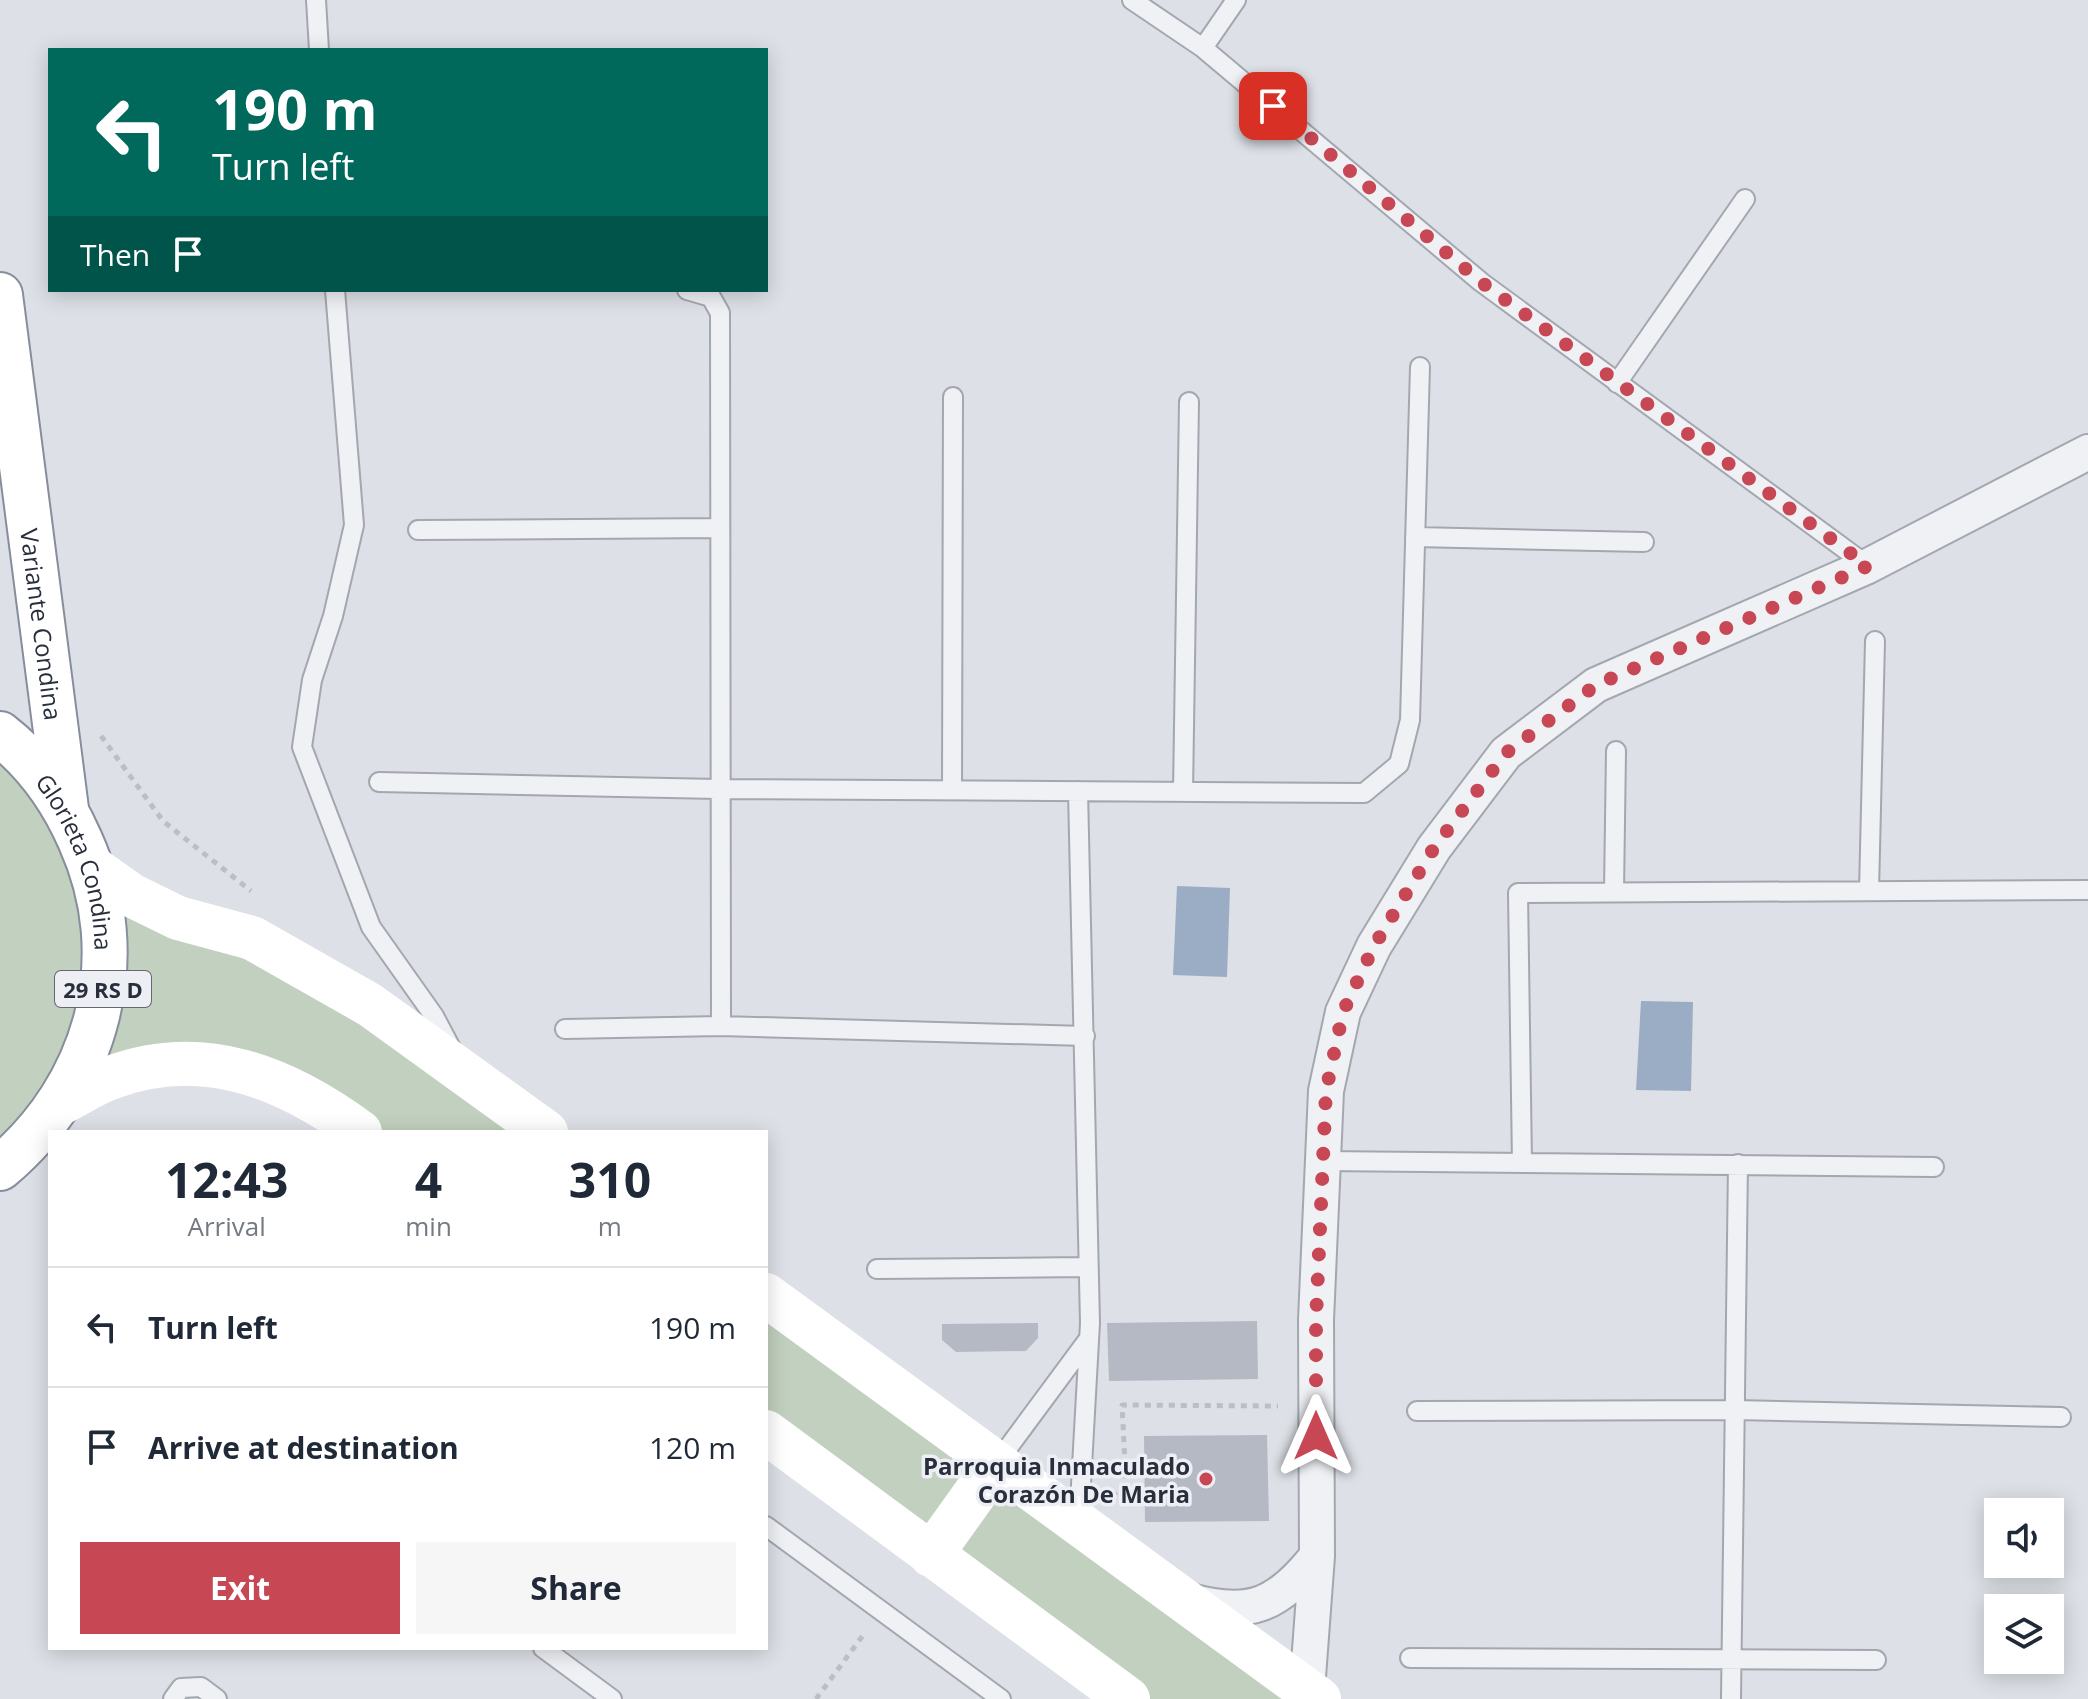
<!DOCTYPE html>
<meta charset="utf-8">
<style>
body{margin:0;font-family:"Open Sans",sans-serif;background:#f6f6f7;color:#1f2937;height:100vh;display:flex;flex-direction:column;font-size:30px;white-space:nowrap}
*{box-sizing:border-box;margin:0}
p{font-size:26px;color:#747a83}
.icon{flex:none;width:44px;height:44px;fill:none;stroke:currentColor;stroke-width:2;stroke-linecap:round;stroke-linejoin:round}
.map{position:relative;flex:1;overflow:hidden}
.details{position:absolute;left:48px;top:1130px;width:720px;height:520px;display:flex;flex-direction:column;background:#fff;border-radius:0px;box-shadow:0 4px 20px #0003}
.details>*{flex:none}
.top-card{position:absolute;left:48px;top:48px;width:720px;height:244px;border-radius:0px;box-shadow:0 4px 20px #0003;background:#00695c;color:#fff;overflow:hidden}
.buttons{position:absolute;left:1984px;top:1498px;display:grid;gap:16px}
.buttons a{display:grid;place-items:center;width:80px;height:80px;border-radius:0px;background:#fff;box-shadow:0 4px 20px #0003;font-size:40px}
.pin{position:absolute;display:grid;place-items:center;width:68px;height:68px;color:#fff;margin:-34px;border-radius:16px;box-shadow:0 4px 12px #0006}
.me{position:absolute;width:88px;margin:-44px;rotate:0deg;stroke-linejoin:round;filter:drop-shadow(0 0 6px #0008)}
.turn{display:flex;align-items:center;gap:28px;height:168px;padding:0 32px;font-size:36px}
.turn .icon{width:104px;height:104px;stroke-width:2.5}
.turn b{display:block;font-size:56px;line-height:68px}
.then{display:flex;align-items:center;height:76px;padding:0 32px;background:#0003;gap:16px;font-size:30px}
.eta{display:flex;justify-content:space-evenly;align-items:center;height:136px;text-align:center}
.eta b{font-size:48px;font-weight:700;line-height:56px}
.button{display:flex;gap:16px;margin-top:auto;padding:16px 32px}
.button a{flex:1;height:92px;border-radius:0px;background:#c74754;color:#fff;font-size:32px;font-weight:700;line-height:92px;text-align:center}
.button a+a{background:#f6f6f7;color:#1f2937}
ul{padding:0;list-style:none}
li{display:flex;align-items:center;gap:24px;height:120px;padding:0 32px;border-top:2px solid #e0e1e3}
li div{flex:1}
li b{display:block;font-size:30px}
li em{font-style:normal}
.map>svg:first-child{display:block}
.green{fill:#c2d0bf}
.water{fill:#9aadc5}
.building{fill:#b5b9c3}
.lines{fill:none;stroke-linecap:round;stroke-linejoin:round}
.service-casing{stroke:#a3a7b0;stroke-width:22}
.minor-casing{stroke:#a3a7b0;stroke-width:38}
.trunk-casing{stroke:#868d9c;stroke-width:48}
.path{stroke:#bcbec5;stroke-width:5;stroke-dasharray:6 6;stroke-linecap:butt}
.service{stroke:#f0f1f5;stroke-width:18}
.minor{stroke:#f0f1f5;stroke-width:34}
.secondary{stroke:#fff;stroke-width:44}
.trunk{stroke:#fff;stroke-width:44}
.route{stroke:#c74754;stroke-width:14;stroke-dasharray:0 25.2}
.poi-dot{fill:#c74754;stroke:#edeff4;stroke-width:3}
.labels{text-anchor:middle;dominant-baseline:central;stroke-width:7;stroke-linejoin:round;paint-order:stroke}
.shield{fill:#edeff4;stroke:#636873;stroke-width:2}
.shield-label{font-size:22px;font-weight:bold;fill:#282e3c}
.street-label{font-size:24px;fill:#282e3c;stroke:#edeff4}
.poi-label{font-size:24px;font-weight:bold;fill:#282e3c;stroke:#edeff4;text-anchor:end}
</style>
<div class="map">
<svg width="2088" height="1699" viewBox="0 0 2088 1699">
<rect width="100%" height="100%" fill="#dde0e6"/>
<path class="green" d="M0,734L93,868L546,1132H360L269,1077L110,1078L0,1168Z
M766,1295L1319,1699H1128L766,1432Z"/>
<path class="water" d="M1177,886L1230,888L1227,977L1173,975Z
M1641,1001L1693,1002L1691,1091L1636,1090Z"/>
<path class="building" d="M1257,1321L1258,1379L1109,1381L1107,1323Z
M1038,1323V1338L1026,1351L956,1352L942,1340V1324Z
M1267,1435L1269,1521L1145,1522L1144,1436Z"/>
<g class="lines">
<defs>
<path id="service" d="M316,0L319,50
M1132,0L1203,48L1481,282L1868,566
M1203,48L1236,0
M335,290L354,525L333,616L312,680L302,747L371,927L434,1016L453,1052
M687,290L711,297L720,313L721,1026
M1617,383L1745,199
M418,530L718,528
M1415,537L1644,542
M379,782L718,789L1364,793L1399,764L1410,720L1420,367
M952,790L953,397
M1078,791L1090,1323L1079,1520
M1183,792L1189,402
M1869,891L1875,641
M1614,892L1616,751
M565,1029L721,1026L1085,1036
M1322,1161L1934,1167
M1522,1163L1518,893L2088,890
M877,1269L1087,1267
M1417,1411L1735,1410L2061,1417
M996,1464L1087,1341
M766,1526L1001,1699
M543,1648L612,1699
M1410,1658L1876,1660
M173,1699L181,1688L201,1687L217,1699
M1731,1699L1738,1164"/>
<path id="minor" d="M1187,1600C1250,1618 1277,1606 1317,1556
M1307,1690L1317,1556L1316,1320L1326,1091L1343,1012L1374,946L1434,848L1506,753L1596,685L1868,566L2088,452"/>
<g id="trunk">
<path id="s1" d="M0,295L66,809"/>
<path id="s2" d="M0,734C36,762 62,799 80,840C133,957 98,1086 0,1168"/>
</g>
</defs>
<use href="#service" class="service-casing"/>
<use href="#minor" class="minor-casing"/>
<use href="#trunk" class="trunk-casing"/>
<path class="path" d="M101,736L163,821L251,891
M1112,1496L1126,1483L1122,1405L1278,1406
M816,1699L864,1634"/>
<use href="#service" class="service"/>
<use href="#minor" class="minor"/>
<path class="secondary" d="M93,868L131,895L178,918L252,938L370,1005L546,1132
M61,1103C77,1095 93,1084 110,1078C203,1043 285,1077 360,1132
M766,1295L1319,1699
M766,1432L1128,1699
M931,1555L996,1464"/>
<use href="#trunk" class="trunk"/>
</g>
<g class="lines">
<path class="route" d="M1273,106L1481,282L1868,566L1596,685L1506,753L1434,848L1374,946L1343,1012L1326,1091L1316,1320V1436"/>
</g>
<circle class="poi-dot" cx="1206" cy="1479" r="8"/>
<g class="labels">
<rect class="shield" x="55" y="971" width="96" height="36" rx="6"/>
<g class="shield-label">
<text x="103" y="989">29 RS D</text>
</g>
<g class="street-label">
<text stroke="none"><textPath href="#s1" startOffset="332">Variante Condina</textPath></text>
<text stroke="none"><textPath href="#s2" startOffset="154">Glorieta Condina</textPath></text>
</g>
<g class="poi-label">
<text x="1190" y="1465">Parroquia Inmaculado<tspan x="1190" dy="28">Corazón De Maria</tspan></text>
</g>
</g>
</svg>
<div class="buttons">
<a><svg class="icon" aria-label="sound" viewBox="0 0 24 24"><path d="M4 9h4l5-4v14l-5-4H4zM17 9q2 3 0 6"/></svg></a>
<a><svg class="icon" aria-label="layers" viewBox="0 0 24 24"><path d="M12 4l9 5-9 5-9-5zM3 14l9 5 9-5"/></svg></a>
</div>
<div class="pin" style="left:1273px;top:106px;background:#d93025"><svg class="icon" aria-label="arrive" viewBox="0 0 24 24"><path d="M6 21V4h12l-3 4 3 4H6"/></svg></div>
<svg class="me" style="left:1316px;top:1436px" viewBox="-20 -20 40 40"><path d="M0-17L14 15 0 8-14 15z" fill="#c74754" stroke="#fff" stroke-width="4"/></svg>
<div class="top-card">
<div class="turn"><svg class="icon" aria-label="left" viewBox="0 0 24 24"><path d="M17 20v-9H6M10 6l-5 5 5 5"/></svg><div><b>190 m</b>Turn left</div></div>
<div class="then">Then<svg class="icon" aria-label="arrive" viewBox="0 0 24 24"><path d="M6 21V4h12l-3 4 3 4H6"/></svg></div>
</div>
<section class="details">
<div class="eta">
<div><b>12:43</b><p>Arrival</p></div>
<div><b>4</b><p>min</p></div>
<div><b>310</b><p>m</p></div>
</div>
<ul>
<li><svg class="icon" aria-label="left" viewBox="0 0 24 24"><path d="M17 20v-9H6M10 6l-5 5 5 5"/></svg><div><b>Turn left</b></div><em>190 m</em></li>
<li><svg class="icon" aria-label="arrive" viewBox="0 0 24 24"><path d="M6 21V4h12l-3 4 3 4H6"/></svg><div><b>Arrive at destination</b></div><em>120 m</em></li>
</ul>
<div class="button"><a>Exit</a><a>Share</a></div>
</section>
</div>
